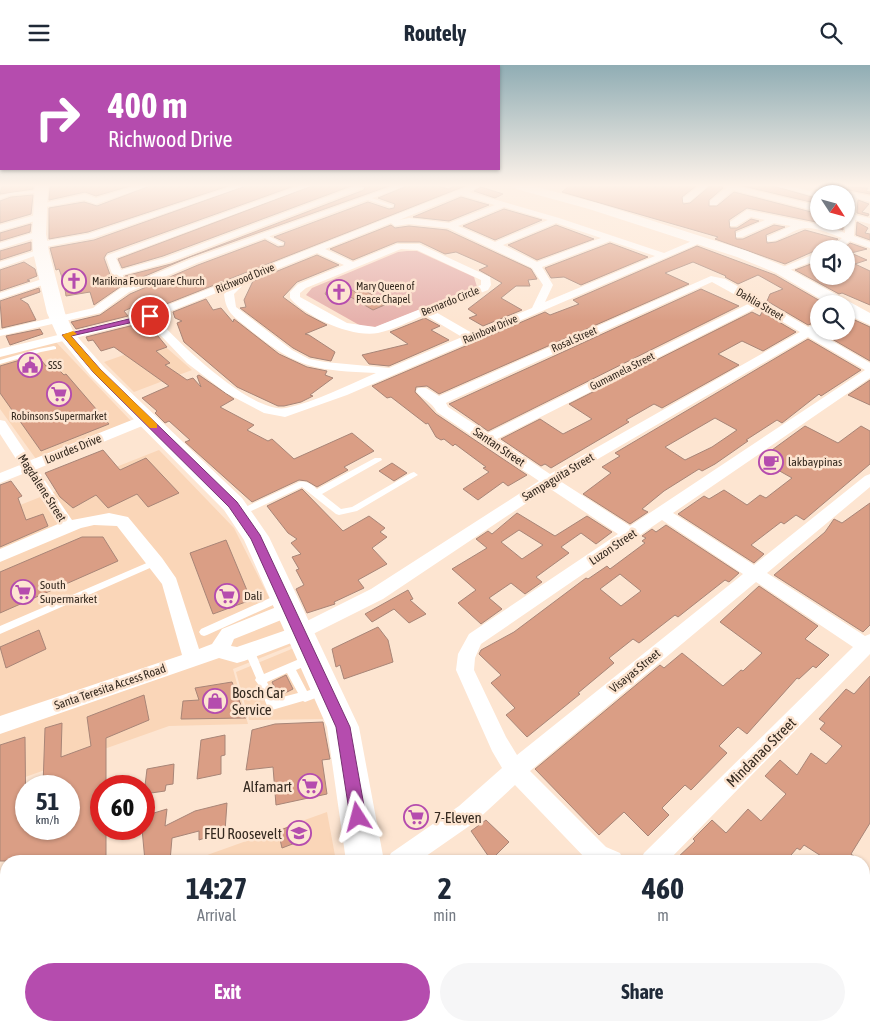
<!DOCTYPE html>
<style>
body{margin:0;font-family:"Asap Condensed",sans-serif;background:#f6f6f7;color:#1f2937;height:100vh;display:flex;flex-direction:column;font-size:19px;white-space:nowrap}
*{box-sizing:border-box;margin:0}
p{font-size:16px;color:#747a83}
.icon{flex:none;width:28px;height:28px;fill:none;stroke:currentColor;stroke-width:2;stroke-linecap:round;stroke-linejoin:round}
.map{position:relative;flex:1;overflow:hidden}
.sheet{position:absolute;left:0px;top:790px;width:870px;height:176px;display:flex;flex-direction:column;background:#fff;border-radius:20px 20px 0 0;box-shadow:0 1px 4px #0004}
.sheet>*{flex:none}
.banner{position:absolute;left:0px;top:0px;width:500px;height:105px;box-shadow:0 1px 4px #0004;background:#b54cae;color:#fff;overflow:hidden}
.needle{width:32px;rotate:126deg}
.tools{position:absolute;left:810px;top:120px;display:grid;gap:10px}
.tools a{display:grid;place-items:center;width:45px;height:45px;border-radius:50%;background:#fff;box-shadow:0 1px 4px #0004;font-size:25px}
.speed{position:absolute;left:15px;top:710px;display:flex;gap:10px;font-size:25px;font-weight:700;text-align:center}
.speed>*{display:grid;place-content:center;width:65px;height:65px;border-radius:50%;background:#fff;box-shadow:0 1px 4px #0004;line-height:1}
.speed small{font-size:12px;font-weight:400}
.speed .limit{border:8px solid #d22;background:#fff;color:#111}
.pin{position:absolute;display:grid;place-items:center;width:42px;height:42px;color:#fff;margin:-21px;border:2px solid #fff;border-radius:50%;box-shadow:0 1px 5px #0007}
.me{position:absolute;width:55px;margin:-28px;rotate:351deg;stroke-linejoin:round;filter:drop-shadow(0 0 4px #0008)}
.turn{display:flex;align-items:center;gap:18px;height:105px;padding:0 25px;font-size:22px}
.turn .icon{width:65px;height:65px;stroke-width:2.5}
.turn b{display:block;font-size:35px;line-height:42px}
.eta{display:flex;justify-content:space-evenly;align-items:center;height:85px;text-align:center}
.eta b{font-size:30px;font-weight:700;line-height:35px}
.action{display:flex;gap:10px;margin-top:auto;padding:10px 25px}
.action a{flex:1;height:58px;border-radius:30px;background:#b54cae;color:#fff;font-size:20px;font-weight:700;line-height:58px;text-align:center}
.action a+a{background:#f6f6f7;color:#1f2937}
header{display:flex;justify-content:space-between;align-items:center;height:65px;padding:0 25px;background:#fff;font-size:22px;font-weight:700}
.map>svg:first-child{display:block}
.built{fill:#fad6b8}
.green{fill:#e6b1ac}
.building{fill:#da9e85;stroke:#a88577;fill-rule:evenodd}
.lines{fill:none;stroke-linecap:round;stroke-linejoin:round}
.lane{fill:#fff;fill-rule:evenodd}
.street{fill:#fff;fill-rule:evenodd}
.secondary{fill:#fff;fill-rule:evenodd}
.primary{fill:#fff;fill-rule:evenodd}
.route{fill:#b54cae;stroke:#763171}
.slow{fill:#f59e0b}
.labels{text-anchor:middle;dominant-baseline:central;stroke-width:5;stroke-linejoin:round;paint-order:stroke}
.far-street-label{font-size:11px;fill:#352a20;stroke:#fde5d1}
.far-poi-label{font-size:11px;fill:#352a20;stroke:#fde5d1;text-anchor:start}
.street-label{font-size:12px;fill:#352a20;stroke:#fde5d1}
.poi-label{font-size:12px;fill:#352a20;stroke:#fde5d1;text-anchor:start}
.near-poi-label{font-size:15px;fill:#352a20;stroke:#fde5d1;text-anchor:start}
.near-street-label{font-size:15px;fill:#352a20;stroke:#fde5d1}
</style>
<header><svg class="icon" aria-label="menu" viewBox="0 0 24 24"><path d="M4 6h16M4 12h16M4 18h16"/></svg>Routely<svg class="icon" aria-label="search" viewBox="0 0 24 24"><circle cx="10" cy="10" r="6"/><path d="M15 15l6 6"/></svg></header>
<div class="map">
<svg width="870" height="966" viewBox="0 0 870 966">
<rect width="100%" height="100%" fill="#fde5d1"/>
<path class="built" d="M55,276L131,356L36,394L0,344V290Z
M160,277L192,305L134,327L104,297Z
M159,385L234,463L293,580L233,604L248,659L169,661L0,721V448Z
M294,583L326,654L249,655L236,607Z
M327,747L336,796H192L210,789Z
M6,867V960H232L231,966H0V870Z"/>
<path class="green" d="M407,186H417L474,212L477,222L376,262L361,261L306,230L312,223L398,187Z"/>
<path class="building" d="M2,121H33V124L0,129Z
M50,121H130L96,131L85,127L49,135Z
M150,121H228L88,167L49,174V143L84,137L97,141Z
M246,121H294L107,188L104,193L113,218L120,222L94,240L90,227L66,231L64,218L59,204L56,205L50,183L94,175Z
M312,121H351L163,191L122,203L118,194Z
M362,121H389L190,192L126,219L125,211L171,199L364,125L365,122Z
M407,121H438L448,124L455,121H465L156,243L144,237L124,246L128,251L76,264L71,257L100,250L130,229L198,200L265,175L278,182L284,181L285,177L274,172L368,137L389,144L394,143L395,139L378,133Z
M569,121H696L682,132L683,139L690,138L710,121H721L723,123L709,135V141H717L734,127L819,149V156H843V165L826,159L747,143L729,155L730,163H737L751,154L759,156L735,166L736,174H743L774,160L785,162L766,170L767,178L776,177L805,165L838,174L827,184H819L785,199L715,174L718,172L562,127Z
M743,121H773L819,134V139Z
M829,121L868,123L866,126L870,127V129Z
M481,122L503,129L495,133L474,126Z
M33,130L31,149L0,158V136L11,132Z
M461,132L489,140L449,156L413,152Z
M858,135L869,139L862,147L869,149L868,151L857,148Z
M504,144L542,155L495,175L463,161Z
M857,157L868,163L865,168L870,169V175L856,170Z
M31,159L30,167L0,176V168Z
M391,160L395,163L409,161L447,165L531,204L537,214L528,215L530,221H516L501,233L522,245L483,261L469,253L477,250L468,244L502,218L479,205L488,201L456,187L445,189L420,177H397L353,195L330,184Z
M556,160L594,174L537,195L508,180Z
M31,177V185L0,195V186Z
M610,178L648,192L581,220L564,212L551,213L545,203Z
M850,178L867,184L851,188L867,195L855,199L870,206V240L842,228L839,229L795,205L819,196V211H829L834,214L846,211V184H843Z
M697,181L775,210L822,237L819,239V256L808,260L767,236L770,229L783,224L758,210L738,219L725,212L726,211L693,197L665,208L689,219L439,329L427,321L416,322L415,327L436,349L527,410L508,421L503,417L478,435L463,424L489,407L483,403L486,402L455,379L453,381L444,374L441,375L436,372L428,358L426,359L391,332L387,333L372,321L545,247L550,250L579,239L573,235Z
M317,190L339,200L297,217L283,232L306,249L327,260L305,269L309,270L335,287L331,296L310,292L293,283L240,243L246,242L244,235L253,216Z
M24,197L35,204L37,211L27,215L30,216L0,226V205Z
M329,221L347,222L357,228L363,225L389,238L373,245L349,231H351L342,234L331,233L325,229Z
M39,223L40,227L20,234L28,239L36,255L2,263L0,236Z
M701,224L739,241L488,366L449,339Z
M206,234L213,245L221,243L233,257L234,254L279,289L307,302L327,306L325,310L333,313L310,330L313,331L301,337L284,341H278L237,322L184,277L177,258L182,256L175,253L173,247Z
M752,247L760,251L762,247L796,267L763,286L742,276L718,289L739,300L662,343L654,339L626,355L629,357L551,403L545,399L541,401L501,374L540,354L563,369L592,354L569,339Z
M846,251L870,262V296L820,267L846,266Z
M425,253L440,261L431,265L449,275L389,301L369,299L362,290L408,279L390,267Z
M134,260L141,268L153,265L167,282L156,286L170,298L165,300L187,315L193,313L201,322L197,311L199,310L234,334L220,342L254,360L247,365L268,376L272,374L294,394L352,368L374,386L344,402L348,405L317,422L307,416L299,415L252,437L185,377L190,375L169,356L165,358L155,348L157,346L142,333L169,321L114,282L101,286L93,275L88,276L86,272Z
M40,264L43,269L10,280L6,271Z
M808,274L861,305L821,331L819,329L782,358L777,355L746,375L748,376L715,399L702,406L699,404L664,426L642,444L648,447L630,459L583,429L611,408L602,402L620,391L615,388ZM715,353L737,365L712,382L685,395L665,382Z
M37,290L46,301L56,302L64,310L66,309L109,359L41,386L0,328V301Z
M870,315V340L848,330Z
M805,361L838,378L861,361L870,366V399L804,455L796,450L784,459L781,457L751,480L764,489L754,498L678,449L704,431L709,434L724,425L747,440L760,430L766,433L792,413L762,396L775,387L772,385Z
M103,385L120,405L146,393L179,428L148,442L137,429L108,443L96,430L73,443L60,432L45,408Z
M392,398L407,408L394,416L379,406Z
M11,416L22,431L18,433L26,455L43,449L48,461L0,482V420Z
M302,424L343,466L369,451L385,463L380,467L387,472L372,483L387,499L358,515L364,523L334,537L335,539L307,548L296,524L304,520L296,505L299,504L292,492L301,489L291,478L297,474L288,468L267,441Z
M870,438V560L863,567L774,510L825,467L834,454L842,458Z
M517,448L555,471L587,451L612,467L596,479L581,468L561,482L569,488L536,512L542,517L525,529L511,518L489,533L502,544L481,559L458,538L476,525L452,504L487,483L476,474L488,466L492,469ZM519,465L543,480L522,494L501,477Z
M666,460L739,508L729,517L725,515L678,552L675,550L639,578L633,574L609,593L614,598L578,628L580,629L527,672L506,650L515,643L491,618L501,610L479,589L481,585L514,567L586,513L588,514L607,501L610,504L645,478L642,476L646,473L642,471L652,464L656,467ZM620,509L641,526L621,541L600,524Z
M82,472H103L118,496L0,548V507Z
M226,475L251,535L213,549L190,488Z
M759,521L818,561L805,574L829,590L816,603L813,601L799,614L797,613L747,669L738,662L719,681L727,688L691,725L685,720L662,743L669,750L648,771L624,747L599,770L535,704L660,600L664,603L682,588L723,621L741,605L743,606L762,588L720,557Z
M408,525L413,534L410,535L426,549L409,558L394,544L372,557L365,549Z
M378,562L388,575L393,597L344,614L340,600L336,602L332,584Z
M39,565L46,584L6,603L0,582Z
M286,610L293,624L279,631L272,617Z
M870,611V758L851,789L860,796H829L804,780L800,785L797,783L786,796H674L695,776L693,774L712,755L726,768L748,744L761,756L786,729L765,711L780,695L797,710L811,688L826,699L842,681L820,664L825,658L819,654L846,624L854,629Z
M232,617L246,653L181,654L183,636L199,635L195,623Z
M144,630L149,655L106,673V721H101V764H106V796H0V680L25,672L26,764H69V721H43L45,663L62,658L61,692L91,681L87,652Z
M323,657L330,694L322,695L327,729L276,740L273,702L246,705L252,665L275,659Z
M225,670V690L221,691V709L197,714L201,675Z
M174,699L173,719L166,720L165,726L144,729L147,704Z
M227,738L225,766L199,775V766L172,773L170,796H145L142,764H144V751L167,744L165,761L195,746Z
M486,755L509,777L491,795L471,766Z
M299,758L303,775L282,783L278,766Z"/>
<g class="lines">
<path class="lane" d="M41,125L43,127L11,130L0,134V131L10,128Z
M365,132H369L394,141L390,142L365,134Z
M263,170H267L284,179L279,180L263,172Z
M54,281L56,282V284L41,287L0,299V295L38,284Z
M375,393H381L382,395L322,429L341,444L352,442L411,408L414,407L418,410L357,446L339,450L336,449L302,422L243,450H237L236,448L237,446L299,417C306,415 312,420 317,424Z
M156,494L159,495L160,497L159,499L0,569V561Z
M281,528L284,529L286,532L284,535L207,570L204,571L201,570L199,567L201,564Z
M249,581L253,582L264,609L304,592L308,591L312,592L313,595L312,598L296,605L307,626L322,621L326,623L327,626L326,629L305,637L303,636L272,645L268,643L258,619L255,615L256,613L244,585L245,582ZM287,608L298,628L275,634L267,617Z
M71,960H85L84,966H70Z"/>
<path class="street" d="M136,121H148L96,139L84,135L40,143L36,140L85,129L96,133Z
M233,121H244L93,173L40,183L35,180L40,177L88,169Z
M299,121H310L116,193L121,205L164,193L356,121L363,123L170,197L123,210L124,219L120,220L115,217L106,192L108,190Z
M394,121H405L197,198L129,227L100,248L0,271V265L93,243L121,223L191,194Z
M469,121H480L469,127L559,153L664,188L699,173L707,175L347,330L285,352L264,348L226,328L187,298L146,255L0,292V284L145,249ZM461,130L495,140L449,158L409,153L399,155ZM504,142L548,155L495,177L458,161ZM391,158L395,161L409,159L448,163L532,203L543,220L532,243L472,268L434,246L488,225L491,220L490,212L419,179H397L353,197L325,184ZM556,158L601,173L537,197L503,180ZM610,176L655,191L545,237L553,220L542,202ZM401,184L417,185L481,215V220L375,262L347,258L300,232V228L306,223ZM317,188L344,200L298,219L290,227V233C306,252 352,273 378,268C393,265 410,256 425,250L462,272L389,303L325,297L309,294L292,285L236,242L234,229L247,216ZM229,223L224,229C226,249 235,252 249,264C296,303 316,306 376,308C348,320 315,337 286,343C253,350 176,276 156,252Z
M699,121H708L689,137H683V133Z
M723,121H736L819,141V147L733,125L716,140H710V136L726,123Z
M775,121H789L822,129H819V132Z
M807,121H821L870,131V137L856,133L855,150L870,153V159L855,155L854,171L870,177V183L850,176L840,184H829L842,173C831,169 812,160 800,164C789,167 778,178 767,176V172L791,161L774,158L742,172H736V168L765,155L751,152L736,161H730V157L747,145L826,161L845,168L846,129H835Z
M39,149L42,150V154L0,166V160Z
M39,166L42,167V171L0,184V178Z
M38,185L46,187L0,203V197Z
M819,187V194L785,207L776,205Z
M711,211L725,214L808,262L819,258V266L817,267L870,298V313L673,448L754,500L865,411L870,409V422L767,508L865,571L870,569V589L668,796H640L644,788L853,582L756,517L530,706L606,782L620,788L624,796H588L515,720L475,757L419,796H387L391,788L459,741L502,703L492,686L456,605L458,589L469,569L618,469L549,423L383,534L307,572L244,596L237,598L219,593L0,669V651L182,590L162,519L117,461L94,460L81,463L0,497V484L58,459L25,408L0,418V408L20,400L0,369V355L5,356L31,395L142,351H152L154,354L152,357L37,404L72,455L109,448L128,452L162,493L176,513L199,584L212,579L222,564L284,539L290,537L296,539L299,544L296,549L234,574L231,581L237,582L295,562L371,524L539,416L437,347C431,336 423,335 416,326L418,323H426L439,331ZM712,217L750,238L488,368L448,342L446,338L452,335ZM758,242L800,267L550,409L497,374ZM808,272L865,305L630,461L560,416ZM662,455L743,509L517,690L506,672L474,605L475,593L481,579Z
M48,212L53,215L52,217L0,234V228Z"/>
<path class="secondary" d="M514,121H533L597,138L747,186L786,202L870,248V260L846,249V239H829L776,208L737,192L589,144L516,124Z
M870,892V937L864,939V895Z
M390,960H439L442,966H393Z
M814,960H856L853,966H811Z"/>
<path class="primary" d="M35,121H48L46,169L49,187L65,248L74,268L104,302L242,433L269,472L359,662L384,796H346L327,662L244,475L224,445L90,310L57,270L47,248L33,187L32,169Z
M338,960H382L379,966H335Z"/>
</g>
<linearGradient id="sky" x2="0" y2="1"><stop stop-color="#90adb4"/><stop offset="0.47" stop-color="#fef3ea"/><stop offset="1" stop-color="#fef3ea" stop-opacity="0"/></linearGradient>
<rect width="870" height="256" fill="url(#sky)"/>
<path class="route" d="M150,249L153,251L152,253L71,271L100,304L237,437L260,470L350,662L366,752L364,757L358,759L353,757L350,752L336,662L251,474L229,442L94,308L62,270Z"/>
<path class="slow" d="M73,266L77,269L71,271L100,304L157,359V363H150L94,308L62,270Z"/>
<defs>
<symbol id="church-ring" viewBox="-11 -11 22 22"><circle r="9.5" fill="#fde5d1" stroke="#b54cae" stroke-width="1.5"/><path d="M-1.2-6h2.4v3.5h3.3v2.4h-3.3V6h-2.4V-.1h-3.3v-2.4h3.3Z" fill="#b54cae"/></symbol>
<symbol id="civic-ring" viewBox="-11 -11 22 22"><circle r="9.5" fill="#fde5d1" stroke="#b54cae" stroke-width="1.5"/><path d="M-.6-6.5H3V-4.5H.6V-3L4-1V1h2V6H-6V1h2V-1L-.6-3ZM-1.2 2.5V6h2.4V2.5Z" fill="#b54cae"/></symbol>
<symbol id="supermarket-ring" viewBox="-11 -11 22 22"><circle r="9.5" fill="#fde5d1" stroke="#b54cae" stroke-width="1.5"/><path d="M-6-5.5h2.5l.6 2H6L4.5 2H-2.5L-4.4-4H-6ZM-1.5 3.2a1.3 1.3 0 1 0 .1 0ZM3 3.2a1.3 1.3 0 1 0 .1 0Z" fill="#b54cae"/></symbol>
<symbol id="cafe-ring" viewBox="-11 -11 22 22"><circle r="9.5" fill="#fde5d1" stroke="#b54cae" stroke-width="1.5"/><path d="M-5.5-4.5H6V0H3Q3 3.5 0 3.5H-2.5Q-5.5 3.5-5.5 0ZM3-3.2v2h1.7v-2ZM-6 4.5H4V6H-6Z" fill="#b54cae"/></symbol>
<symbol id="shop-ring" viewBox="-11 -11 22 22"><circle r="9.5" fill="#fde5d1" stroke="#b54cae" stroke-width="1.5"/><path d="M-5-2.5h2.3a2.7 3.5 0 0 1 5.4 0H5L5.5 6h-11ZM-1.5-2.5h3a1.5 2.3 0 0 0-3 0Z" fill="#b54cae"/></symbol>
<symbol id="university-ring" viewBox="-11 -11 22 22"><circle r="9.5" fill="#fde5d1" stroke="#b54cae" stroke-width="1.5"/><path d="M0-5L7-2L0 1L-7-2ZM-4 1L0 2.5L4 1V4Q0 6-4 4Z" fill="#b54cae"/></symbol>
</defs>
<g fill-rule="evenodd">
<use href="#church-ring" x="60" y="202" width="28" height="28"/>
<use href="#church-ring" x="325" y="213" width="28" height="28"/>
<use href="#civic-ring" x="16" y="286" width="28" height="28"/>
<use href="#supermarket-ring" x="45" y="315" width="28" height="28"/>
<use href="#cafe-ring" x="757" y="383" width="28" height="28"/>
<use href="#supermarket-ring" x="9" y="513" width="28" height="28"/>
<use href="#supermarket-ring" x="213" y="517" width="28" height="28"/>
<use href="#shop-ring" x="201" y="622" width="28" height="28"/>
<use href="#supermarket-ring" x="296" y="707" width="28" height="28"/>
<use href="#supermarket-ring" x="402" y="738" width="28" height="28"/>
<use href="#university-ring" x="285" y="754" width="28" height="28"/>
</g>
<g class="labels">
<g class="far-street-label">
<text transform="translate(245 213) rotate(-22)">Richwood Drive</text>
<text transform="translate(450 236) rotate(-22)">Bernardo Circle</text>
<text transform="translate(760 239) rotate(30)">Dahlia Street</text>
<text transform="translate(490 264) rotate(-23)">Rainbow Drive</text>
<text transform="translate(574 274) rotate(-24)">Rosal Street</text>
<text transform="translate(622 306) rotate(-27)">Gumamela Street</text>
</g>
<g class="far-poi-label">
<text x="92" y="216">Marikina Foursquare Church</text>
<text x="356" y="221">Mary Queen of<tspan x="356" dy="13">Peace Chapel</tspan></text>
<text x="48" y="300">SSS</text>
<text x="59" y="351" text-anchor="middle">Robinsons Supermarket</text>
</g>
<g class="street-label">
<text transform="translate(499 382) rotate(34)">Santan Street</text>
<text transform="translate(73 384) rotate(-22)">Lourdes Drive</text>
<text transform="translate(558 412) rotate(-31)">Sampaguita Street</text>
<text transform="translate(42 423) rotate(57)">Magdalene Street</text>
<text transform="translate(613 482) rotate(-34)">Luzon Street</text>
<text transform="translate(635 606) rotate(-39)">Visayas Street</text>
<text transform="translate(110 622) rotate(-19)">Santa Teresita Access Road</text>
</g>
<g class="poi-label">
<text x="788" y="397">lakbaypinas</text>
<text x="40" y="520">South<tspan x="40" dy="14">Supermarket</tspan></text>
<text x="244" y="531">Dali</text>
</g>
<g class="near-poi-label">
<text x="232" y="627">Bosch Car<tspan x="232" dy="17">Service</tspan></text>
<text x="292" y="721" text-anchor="end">Alfamart</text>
<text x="434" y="752">7-Eleven</text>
<text x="282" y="768" text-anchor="end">FEU Roosevelt</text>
</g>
<g class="near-street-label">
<text transform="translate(761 687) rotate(-45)">Mindanao Street</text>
</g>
</g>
</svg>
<div class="tools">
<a><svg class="needle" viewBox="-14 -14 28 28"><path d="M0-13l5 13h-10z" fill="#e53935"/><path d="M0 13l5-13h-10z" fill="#747a83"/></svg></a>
<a><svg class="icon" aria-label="sound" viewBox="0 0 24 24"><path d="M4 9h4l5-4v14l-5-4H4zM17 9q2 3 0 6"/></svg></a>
<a><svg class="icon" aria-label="search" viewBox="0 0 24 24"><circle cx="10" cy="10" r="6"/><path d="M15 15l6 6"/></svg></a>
</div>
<div class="speed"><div>51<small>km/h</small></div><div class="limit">60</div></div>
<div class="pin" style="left:150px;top:251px;background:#d93025"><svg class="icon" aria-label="arrive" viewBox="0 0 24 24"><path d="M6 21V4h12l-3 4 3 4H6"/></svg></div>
<svg class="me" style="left:358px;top:752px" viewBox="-20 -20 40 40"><path d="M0-17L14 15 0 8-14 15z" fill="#b54cae" stroke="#fff" stroke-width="4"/></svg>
<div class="banner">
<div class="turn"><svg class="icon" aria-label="right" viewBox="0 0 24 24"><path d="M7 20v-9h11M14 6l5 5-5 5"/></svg><div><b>400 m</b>Richwood Drive</div></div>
</div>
<section class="sheet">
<div class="eta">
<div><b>14:27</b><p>Arrival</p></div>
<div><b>2</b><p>min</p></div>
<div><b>460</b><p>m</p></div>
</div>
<div class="action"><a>Exit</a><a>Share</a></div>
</section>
</div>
